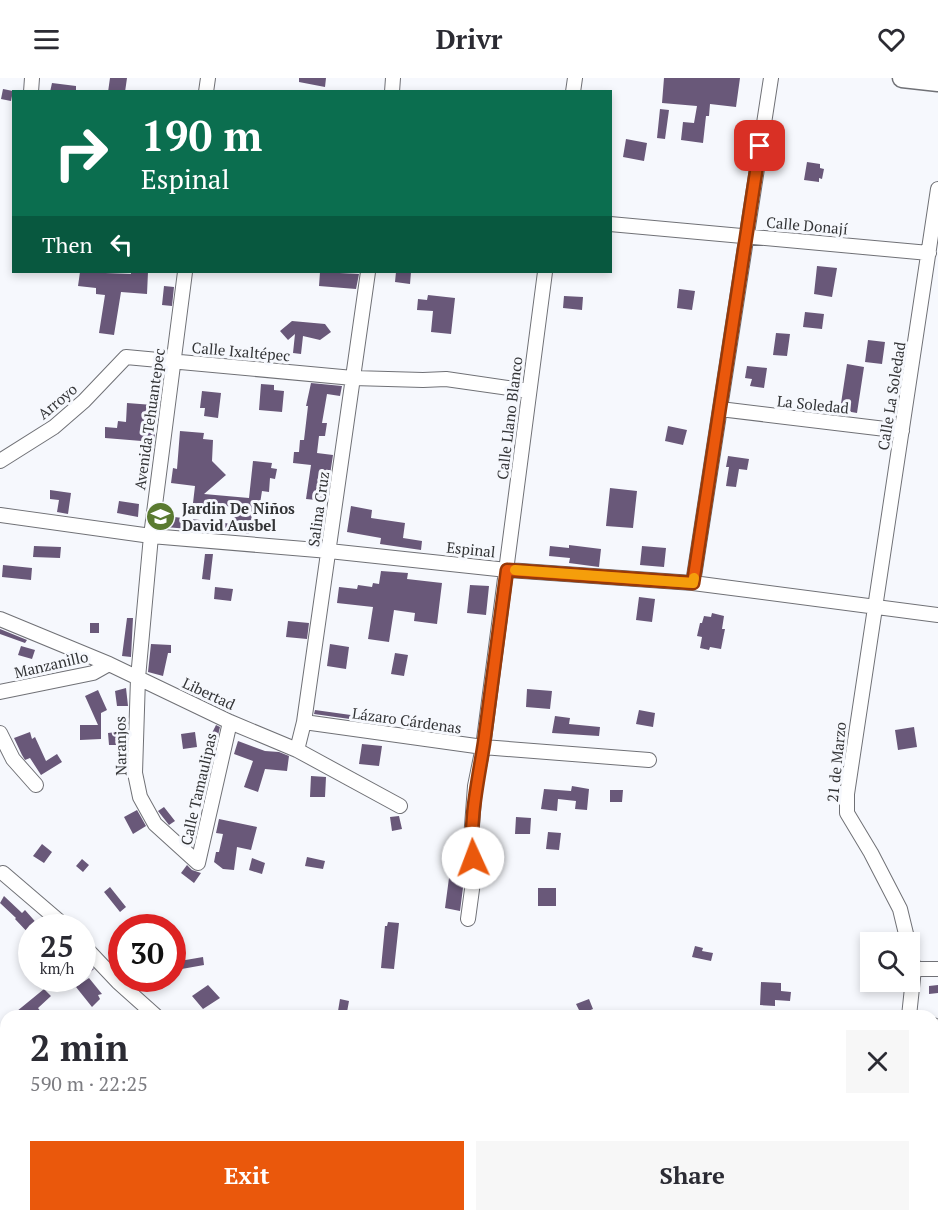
<!DOCTYPE html>
<meta charset="utf-8">
<style>
body{margin:0;font-family:"PT Serif",serif;background:#f7f7f7;color:#2b2b33;height:100vh;display:flex;flex-direction:column;font-size:22px;white-space:nowrap}
*{box-sizing:border-box;margin:0}
p{font-size:20px;color:#7c7c81}
.icon{flex:none;width:33px;height:33px;fill:none;stroke:currentColor;stroke-width:2;stroke-linecap:round;stroke-linejoin:round}
.map{position:relative;flex:1;overflow:hidden}
.drawer{position:absolute;left:0px;top:932px;width:939px;height:212px;display:flex;flex-direction:column;background:#fff;border-radius:18px 18px 0 0;box-shadow:0 3px 9px #0003}
.drawer>*{flex:none}
.banner{position:absolute;left:12px;top:12px;width:600px;height:183px;border-radius:0px;box-shadow:0 3px 9px #0003;background:#0b6e4f;color:#fff;overflow:hidden}
.buttons{position:absolute;left:860px;top:854px;display:grid;gap:12px}
.buttons a{display:grid;place-items:center;width:60px;height:60px;border-radius:0px;background:#fff;box-shadow:0 3px 9px #0003;font-size:30px}
.speed{position:absolute;left:18px;top:836px;display:flex;gap:12px;font-size:30px;font-weight:700;text-align:center}
.speed>*{display:grid;place-content:center;width:78px;height:78px;border-radius:50%;background:#fff;box-shadow:0 3px 9px #0003;line-height:1}
.speed small{font-size:15px;font-weight:400}
.speed .limit{border:9px solid #d22;background:#fff;color:#111}
.pin{position:absolute;display:grid;place-items:center;width:51px;height:51px;color:#fff;margin:-26px;border-radius:12px;box-shadow:0 3px 9px #0006}
.me{position:absolute;width:66px;margin:-33px;rotate:358deg;stroke-linejoin:round;filter:drop-shadow(0 0 4px #0008)}
.turn{display:flex;align-items:center;gap:21px;height:126px;padding:0 30px;font-size:27px}
.turn .icon{width:78px;height:78px;stroke-width:2.5}
.turn b{display:block;font-size:42px;line-height:51px}
.then{display:flex;align-items:center;height:57px;padding:0 30px;background:#0003;gap:12px;font-size:22px}
.round{display:grid;place-items:center;flex:none;width:63px;height:63px;border-radius:0px;background:#f7f7f7}
.overview{display:flex;align-items:center;justify-content:space-between;height:102px;padding:0 30px}
h1{font-size:36px;font-weight:800;line-height:45px}
.primary-button{display:flex;gap:12px;margin-top:auto;padding:12px 30px}
.primary-button a{flex:1;height:69px;border-radius:0px;background:#ea580c;color:#fff;font-size:24px;font-weight:800;line-height:69px;text-align:center}
.primary-button a+a{background:#f7f7f7;color:#2b2b33}
header{display:flex;justify-content:space-between;align-items:center;height:78px;padding:0 30px;background:#fff;font-size:27px;font-weight:800}
.map>svg:first-child{display:block}
.building{fill:#695879}
.lines{fill:none;stroke-linecap:round;stroke-linejoin:round}
.minor-casing{stroke:#707176;stroke-width:16}
.major-casing{stroke:#707176;stroke-width:21}
.minor{stroke:#fff;stroke-width:14}
.major{stroke:#fff;stroke-width:18}
.route-casing{stroke:#983908;stroke-width:15}
.route{stroke:#ea580c;stroke-width:10}
.slow{stroke:#f59e0b;stroke-width:10}
.labels{text-anchor:middle;dominant-baseline:central;stroke-width:6;stroke-linejoin:round;paint-order:stroke}
.street-label{font-size:15px;fill:#333436;stroke:#f6f8fd}
.poi-label{font-size:15px;font-weight:bold;fill:#333436;stroke:#f6f8fd;text-anchor:start}
</style>
<header><svg class="icon" aria-label="menu" viewBox="0 0 24 24"><path d="M4 6h16M4 12h16M4 18h16"/></svg>Drivr<svg class="icon" aria-label="heart" viewBox="0 0 24 24"><path d="M12 20l-8-8c-3-5 5-10 8-4 3-6 11-1 8 4z"/></svg></header>
<div class="map">
<svg width="938" height="1142" viewBox="0 0 938 1142">
<rect width="100%" height="100%" fill="#f6f8fd"/>
<path class="building" d="M110,0H127L125,14H108Z
M299,0H326L325,9L299,4Z
M664,0H740L736,29L710,26L709,38H706L703,65L681,62L683,44L694,45L697,28L662,25Z
M52,5L76,8V14H50Z
M3,11L13,13L11,23L1,21Z
M660,31L669,32L665,61L657,60Z
M626,61L647,65L644,83L623,79Z
M807,84L820,86V90L824,91L822,101L819,100V104L804,102Z
M817,188L837,190L832,219L814,216Z
M80,194L131,196V194H148L147,216L121,214L114,257L99,255L105,217L96,216V210L78,208Z
M320,194L359,196L356,211L319,208Z
M396,194H411L410,206L395,204Z
M164,208L174,209L172,228L162,227Z
M679,211L695,213L692,232L677,230Z
M428,217L455,220L451,256L431,254L433,233L417,232L418,221L427,222Z
M564,218L583,219L582,232L563,230Z
M805,234L824,236L822,251L803,249Z
M292,243L325,246L331,254L320,262L303,258L301,276L293,275L295,256L288,262L280,253Z
M776,255L790,256L787,278L773,277Z
M868,262L885,264L882,286L865,284Z
M847,286L864,289L857,335L840,332Z
M747,288L767,290L764,310L750,308L752,301L745,300Z
M311,305L342,308L340,318L327,316L322,345H327L325,358H319L317,375L333,377L326,423L306,421L311,387L293,385L294,374H299L300,362H304L308,328H306Z
M261,306L274,307V312L284,313L282,334L259,332Z
M202,313L221,315L218,340L204,338L205,330H200Z
M127,325L153,327L151,346L156,347L154,364L105,360V349L117,350L118,343L126,344Z
M668,348L687,352L683,367L665,363Z
M180,353L204,355L203,361L213,362L212,383L226,397L204,416L249,420L253,383L272,385L271,390L277,391L275,401L270,400L269,414L262,413L258,438L252,437L249,456L165,449L166,438L233,446L236,429L193,425L195,408L171,405L173,390L177,391Z
M728,378L749,381L747,392L739,391L736,409L726,408L729,389H726Z
M610,410L637,413L633,450L606,448Z
M50,412L71,415L68,436L57,434L59,422L50,421Z
M119,423L139,426L138,439L117,435Z
M351,428L372,432L371,440L405,445L403,460L422,463L421,472L380,466L381,460L347,454Z
M569,467L601,471L599,489L569,485L570,480L549,478L550,468L569,470Z
M34,468L61,469L60,480L33,479Z
M642,468L666,470L664,489L640,487Z
M205,476H213L210,502L202,501Z
M3,487L32,490L31,502L2,499Z
M381,493L408,495L407,501L442,505L437,546L414,543L415,535L394,532L389,564L368,561L373,529L337,525L339,509L357,511L358,507L372,509L373,505L379,506Z
M470,507L489,508L486,537L467,535Z
M215,509L233,511L231,523L214,521Z
M639,519L655,521L652,544L636,542Z
M712,535L724,538L722,551H725L721,571L710,569L709,572L700,570L702,559L697,558L700,545H702L704,538L711,539Z
M127,540H133L131,579L122,578Z
M288,543L309,545L307,561L286,559Z
M90,545H99V555H90Z
M0,551L27,562L25,565L0,556Z
M151,566L171,567V575H168L163,598L148,594Z
M330,566L349,569L346,591L327,588Z
M21,568L35,572L32,581L18,577Z
M395,575L408,577L404,598L391,596Z
M126,610L128,628H117L115,613Z
M527,611L552,613L550,631L526,629Z
M98,612L107,632L101,635V661L80,662V647H98L85,618Z
M315,632L358,638L357,642L314,636Z
M639,632L655,635L653,649L636,646Z
M555,638L570,640L569,646L600,649L599,658L552,655Z
M216,647L220,649L215,670L209,669L211,657Z
M914,649L917,669L898,672L895,652Z
M30,654L32,661L35,659L46,683L57,676L62,684L41,697L30,680L25,682L22,677L14,660Z
M117,654L122,667H109L108,655Z
M195,654L197,669L183,671L181,656Z
M238,663L265,673L279,674L289,678L287,693L265,691L258,714L244,709L253,683L234,676Z
M362,666L382,668L379,688L359,686Z
M311,698L326,699L325,719H310Z
M572,708L589,711L587,732L575,731L576,723L558,721L557,733L541,731L544,711L571,713Z
M610,712H623L622,724H610Z
M164,729L175,743L169,747L158,733Z
M137,732L146,748L133,756L124,739Z
M399,738L402,751L392,753L390,739Z
M516,739L531,740L530,756H515Z
M219,741L257,749L251,772L237,769L234,792L223,791L214,784L216,774H219L223,756L216,755Z
M548,754L561,755L559,772L546,771Z
M42,766L52,774L44,785L33,778Z
M307,779L325,783L323,791L305,788Z
M252,780L265,785L262,796L249,792Z
M82,781L89,787L83,794L76,788Z
M187,787L192,792L201,795L194,805L181,795Z
M449,800L464,802L460,833L445,830Z
M110,809L126,829L120,834L104,814Z
M538,810H556V828H538Z
M4,818L22,835L25,832L40,849H32V859L15,841L16,840L0,825Z
M388,844L399,845L394,891L381,890L385,848H387Z
M695,868L703,870L702,873L713,875L711,883L692,879Z
M203,879L204,887L176,892L174,884Z
M84,881L94,891L88,896L82,888Z
M89,900L102,916L98,917L100,921L92,929L76,909Z
M761,904L781,905V913L791,914L790,923L775,922V928L760,927Z
M208,907L220,920L203,931L192,918Z
M938,907V915L929,916V908Z
M44,911L51,918L38,930L44,938H11Z
M340,921L349,923L347,934L338,933Z
M589,921L593,931L581,936L576,926Z"/>
<g class="lines">
<defs>
<path id="minor" d="M31,14L32,0
M206,14L208,0
M392,14L393,0
M573,14L575,0
M610,146L929,175
M185,194L151,458L138,600L135,695L140,719L155,746L198,785L230,644
M720,331L902,353
M0,383L54,349L84,323L126,279L353,300L423,302L446,301L529,313
M0,437L151,458L329,473L507,492L693,505L938,537
M693,505L771,0
M0,541L109,586L230,644L297,672L400,728
M0,614L93,595L109,586
M304,644L483,669L649,682
M0,655L13,681L36,707
M297,672L304,644L368,194
M3,795L66,849
M468,841L473,804L471,761L475,708L483,669L545,194
M908,864L900,831L871,775L847,735V716L938,111
M82,866L118,904L156,938
M909,869L914,891L909,938
M914,891H938
M933,947L938,949
M0,973L6,974
M0,1117L6,1118
M368,1137L371,1142
M449,1137L451,1142
M657,1137L658,1142
M813,1137V1142"/>
<path id="major" d="M902,0L938,4"/>
</defs>
<use href="#minor" class="minor-casing"/>
<use href="#major" class="major-casing"/>
<use href="#minor" class="minor"/>
<use href="#major" class="major"/>
</g>
<g class="lines">
<defs>
<path id="route" d="M473,780C469,741 478,704 484,665C492,608 499,550 507,492L693,505L760,68"/>
</defs>
<use href="#route" class="route-casing"/>
<use href="#route" class="route"/>
<path class="slow" d="M515,492L693,505L694,500"/>
</g>
<defs>
<symbol id="school-disc" viewBox="-11 -11 22 22"><circle r="9.5" fill="#5a7a30" stroke="#f6f8fd"/><path d="M0-5L7-2L0 1L-7-2ZM-4 1L0 2.5L4 1V4Q0 6-4 4Z" fill="#fff"/></symbol>
</defs>
<g fill-rule="evenodd">
<use href="#school-disc" x="144" y="422" width="33" height="33"/>
</g>
<g class="labels">
<g class="street-label">
<text transform="translate(807 147) rotate(5)">Calle Donají</text>
<text transform="translate(241 273) rotate(5)">Calle Ixaltépec</text>
<text transform="translate(891 318) rotate(-81)">Calle La Soledad</text>
<text transform="translate(57 323) rotate(-40)">Arroyo</text>
<text transform="translate(813 326) rotate(6)">La Soledad</text>
<text transform="translate(509 340) rotate(-83)">Calle Llano Blanco</text>
<text transform="translate(149 341) rotate(-82)">Avenida Tehuantepec</text>
<text transform="translate(318 431) rotate(-82)">Salina Cruz</text>
<text transform="translate(471 471) rotate(6)">Espinal</text>
<text transform="translate(51 586) rotate(-13)">Manzanillo</text>
<text transform="translate(209 615) rotate(25)">Libertad</text>
<text transform="translate(407 642) rotate(8)">Lázaro Cárdenas</text>
<text transform="translate(120 668) rotate(-91)">Naranjos</text>
<text transform="translate(836 684) rotate(-84)">21 de Marzo</text>
<text transform="translate(198 711) rotate(-77)">Calle Tamaulipas</text>
</g>
<g class="poi-label">
<text x="182" y="430">Jardin De Niños<tspan x="182" dy="17">David Ausbel</tspan></text>
</g>
</g>
</svg>
<div class="buttons">
<a><svg class="icon" aria-label="search" viewBox="0 0 24 24"><circle cx="10" cy="10" r="6"/><path d="M15 15l6 6"/></svg></a>
</div>
<div class="speed"><div>25<small>km/h</small></div><div class="limit">30</div></div>
<div class="pin" style="left:760px;top:68px;background:#d93025"><svg class="icon" aria-label="arrive" viewBox="0 0 24 24"><path d="M6 21V4h12l-3 4 3 4H6"/></svg></div>
<svg class="me" style="left:473px;top:780px" viewBox="-20 -20 40 40"><circle r="19" fill="#fff"/><path d="M0-13L10 11 0 6-10 11z" fill="#ea580c"/></svg>
<div class="banner">
<div class="turn"><svg class="icon" aria-label="right" viewBox="0 0 24 24"><path d="M7 20v-9h11M14 6l5 5-5 5"/></svg><div><b>190 m</b>Espinal</div></div>
<div class="then">Then<svg class="icon" aria-label="left" viewBox="0 0 24 24"><path d="M17 20v-9H6M10 6l-5 5 5 5"/></svg></div>
</div>
<section class="drawer">
<div class="overview"><div><h1>2 min</h1><p>590 m · 22:25</p></div><a class="round"><svg class="icon" aria-label="close" viewBox="0 0 24 24"><path d="M6 6l12 12M18 6L6 18"/></svg></a></div>
<div class="primary-button"><a>Exit</a><a>Share</a></div>
</section>
</div>
